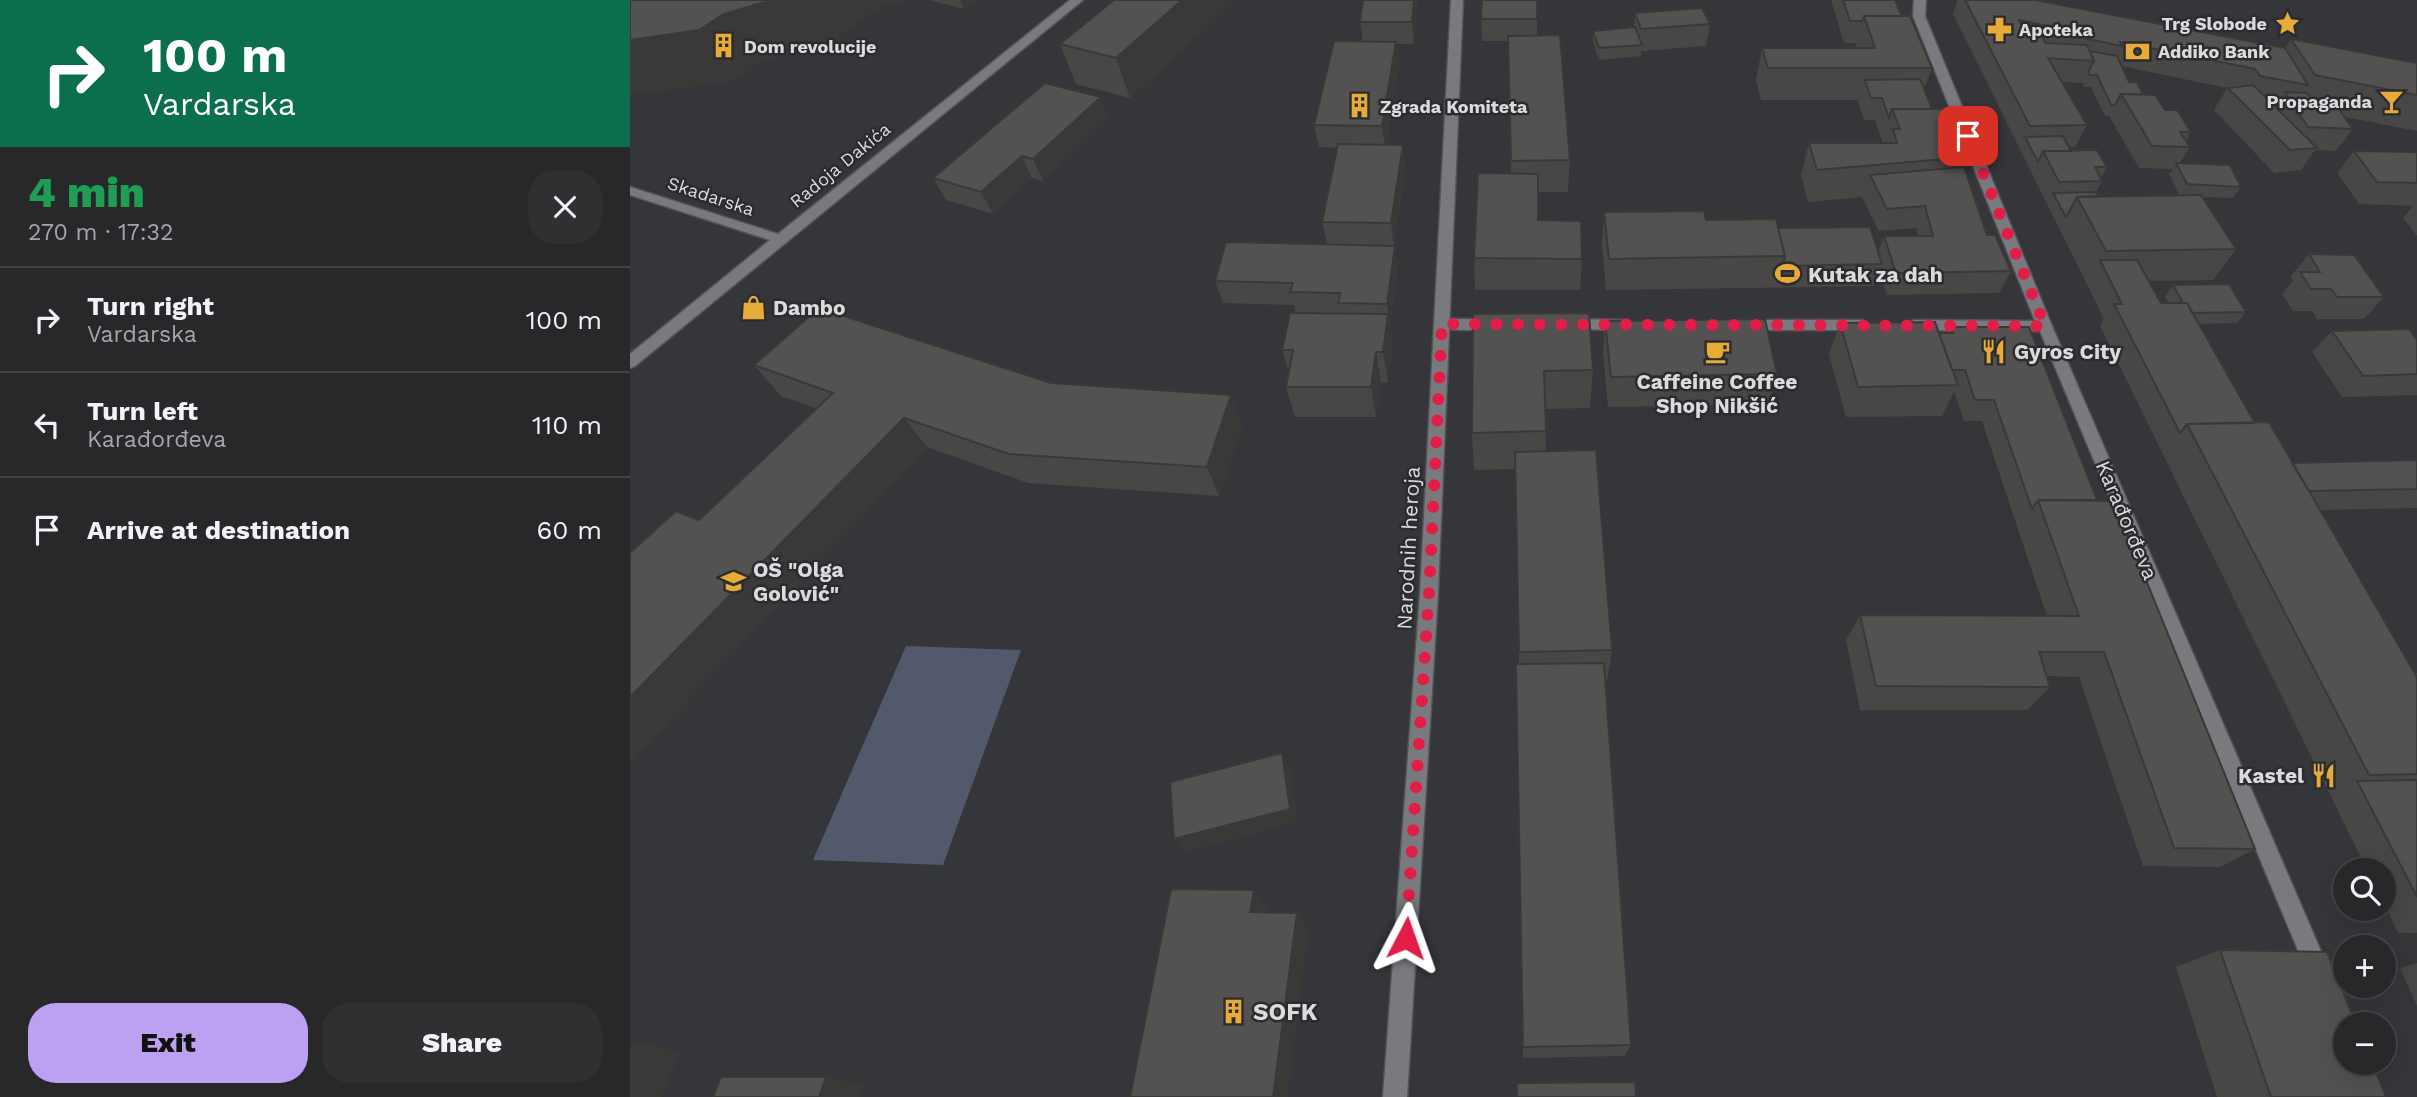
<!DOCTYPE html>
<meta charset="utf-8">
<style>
body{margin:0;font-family:"Work Sans",sans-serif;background:#303033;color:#f1f3f6;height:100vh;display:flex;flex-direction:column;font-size:26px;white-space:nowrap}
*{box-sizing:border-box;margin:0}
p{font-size:23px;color:#a5a6a9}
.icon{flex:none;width:38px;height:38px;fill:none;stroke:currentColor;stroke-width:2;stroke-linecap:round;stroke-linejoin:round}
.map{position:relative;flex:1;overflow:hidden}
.side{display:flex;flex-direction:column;background:#28282b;width:630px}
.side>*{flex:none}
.top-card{background:#0b6e4f;color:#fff;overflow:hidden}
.tools{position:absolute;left:1703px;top:858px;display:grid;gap:14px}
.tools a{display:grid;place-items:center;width:63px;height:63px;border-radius:50%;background:#28282b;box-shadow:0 7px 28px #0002,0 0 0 2px #444447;font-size:35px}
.pin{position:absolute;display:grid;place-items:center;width:60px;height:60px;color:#fff;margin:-30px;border-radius:14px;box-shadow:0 4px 10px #0006}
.me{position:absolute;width:77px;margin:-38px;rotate:4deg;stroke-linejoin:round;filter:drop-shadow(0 0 5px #0008)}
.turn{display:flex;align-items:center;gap:24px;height:147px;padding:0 28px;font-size:32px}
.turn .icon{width:91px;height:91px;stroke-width:2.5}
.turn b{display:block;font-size:49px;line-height:60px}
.round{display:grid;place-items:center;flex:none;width:74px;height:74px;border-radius:28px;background:#303033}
.head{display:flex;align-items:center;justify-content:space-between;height:119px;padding:0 28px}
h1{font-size:42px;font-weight:800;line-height:52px;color:#1e9e55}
.primary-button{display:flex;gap:14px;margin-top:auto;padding:14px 28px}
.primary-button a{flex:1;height:80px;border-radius:28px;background:#bca0f2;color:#111;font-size:28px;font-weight:800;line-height:80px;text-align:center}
.primary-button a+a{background:#303033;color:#f1f3f6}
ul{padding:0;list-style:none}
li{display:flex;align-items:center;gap:21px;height:105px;padding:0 28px;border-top:2px solid #444447}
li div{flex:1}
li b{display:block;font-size:26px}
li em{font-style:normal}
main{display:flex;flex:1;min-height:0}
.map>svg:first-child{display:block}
.green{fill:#53596c}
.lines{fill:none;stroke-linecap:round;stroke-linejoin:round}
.street-casing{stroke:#525355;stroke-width:3}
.secondary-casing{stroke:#525355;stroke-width:3}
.street{fill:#797a7e;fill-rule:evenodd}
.secondary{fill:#797a7e;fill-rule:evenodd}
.wall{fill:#484745;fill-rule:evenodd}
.shaded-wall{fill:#3b3938}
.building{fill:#545250;stroke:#3b3938;stroke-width:2}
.route{stroke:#e11d48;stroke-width:12;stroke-dasharray:0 21.6}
.labels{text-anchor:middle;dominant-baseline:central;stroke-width:5;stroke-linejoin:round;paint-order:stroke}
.far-poi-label{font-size:18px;font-weight:bold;fill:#dbdbdd;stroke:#2b2c2f;text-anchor:start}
.far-street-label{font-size:18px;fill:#dbdbdd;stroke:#2b2c2f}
.poi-label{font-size:21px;font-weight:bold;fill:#dbdbdd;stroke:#2b2c2f;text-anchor:start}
.street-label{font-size:21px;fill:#dbdbdd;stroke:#2b2c2f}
.near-poi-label{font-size:24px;font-weight:bold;fill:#dbdbdd;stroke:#2b2c2f;text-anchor:start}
</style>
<main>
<section class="side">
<div class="top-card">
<div class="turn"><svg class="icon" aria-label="right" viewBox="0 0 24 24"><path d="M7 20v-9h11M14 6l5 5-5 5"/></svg><div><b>100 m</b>Vardarska</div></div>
</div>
<div class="head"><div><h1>4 min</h1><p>270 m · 17:32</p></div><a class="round"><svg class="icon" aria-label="close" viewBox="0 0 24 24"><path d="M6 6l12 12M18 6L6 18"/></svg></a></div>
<ul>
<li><svg class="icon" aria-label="right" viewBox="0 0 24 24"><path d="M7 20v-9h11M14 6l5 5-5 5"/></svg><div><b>Turn right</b><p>Vardarska</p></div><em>100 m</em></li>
<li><svg class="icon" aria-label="left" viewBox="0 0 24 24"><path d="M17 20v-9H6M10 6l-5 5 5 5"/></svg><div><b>Turn left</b><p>Karađorđeva</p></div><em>110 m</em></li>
<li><svg class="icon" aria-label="arrive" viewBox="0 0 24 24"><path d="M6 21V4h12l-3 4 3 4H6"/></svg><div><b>Arrive at destination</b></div><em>60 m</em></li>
</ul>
<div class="primary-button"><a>Exit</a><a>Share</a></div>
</section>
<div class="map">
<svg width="1787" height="1097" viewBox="0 0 1787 1097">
<rect width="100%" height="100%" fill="#353639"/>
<path class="green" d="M276,646L391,650L313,865L183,860Z"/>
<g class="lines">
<defs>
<path id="street" d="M440,0H453L5,366L0,368V354L140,240L0,195V187L148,234Z
M1284,0H1296L1295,16L1422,326L1696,963L1699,971L1696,979L1688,982L1680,979L1410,331L1284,330L1277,325L1284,320L1405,321L1283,16Z
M812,319H864L871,324C864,332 812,332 805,324Z
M938,319L997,320L1004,325L997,330L938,329L931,324Z
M1113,320H1232L1239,325L1232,330H1113L1106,325Z"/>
<path id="secondary" d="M821,0H833L808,593L777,1097H753L790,593Z"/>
</defs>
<use href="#street" class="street-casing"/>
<use href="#secondary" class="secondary-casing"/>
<use href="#street" class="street"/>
<use href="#secondary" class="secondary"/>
</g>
<path class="wall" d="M299,0H346L334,9Z
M484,0H606L500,98L446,84L430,44Z
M733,0H787L784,44H767L769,64L756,145H773L775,168L764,246L768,268L760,325L763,345L758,382L751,383L746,417H665L656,387L659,374L652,350L666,313L664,305L593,303L585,281L697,244L692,222L708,148L689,147L684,125L733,42L730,22Z
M907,0V35L940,160L938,192H908V220L952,259L950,290H845L844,258L881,173L878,41H852L851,19Z
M1201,0H1265L1272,16L1302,68L1294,89L1302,109L1338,157L1334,167L1357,235L1381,271L1369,293L1257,295L1249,271L1244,286L976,290L972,244L974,212L1076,220L1148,228L1248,252L1254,236H1288L1286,228L1249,231L1232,197L1178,202L1171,175L1179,143H1253L1245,120H1234L1228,102L1229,100H1131L1126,80L1132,48H1225L1226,43H1214Z
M1328,0H1405L1655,48L1661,39L1787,63V131L1715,117L1723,129L1706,151L1685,150L1671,170L1644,173L1584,110L1597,88L1491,66L1499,82L1513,94L1561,132L1556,141L1560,147L1550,163L1611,187L1603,198L1573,197L1606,249L1583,280L1519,281L1531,303H1539L1535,297L1543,285L1616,312L1607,323L1569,324L1625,423L1662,463L1787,460V508L1690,510L1784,673H1787V933H1768L1754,903V870H1737L1470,326L1474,319L1323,14ZM1432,82L1453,83L1454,87H1461L1475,116H1479L1509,168L1543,169L1539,174L1549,195L1469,196L1466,192L1472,181L1471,178L1477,167L1441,151L1439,147H1445L1457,125Z
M1005,13L1080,24L1076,46L1011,51V56L969,60L963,42V31L1004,28Z
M479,120L413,181L402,178L363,214L316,200L303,178Z
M1724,151L1787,152V206L1729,204L1707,173Z
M1783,206H1787V236L1773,218Z
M1679,254L1754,297L1734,319H1687L1682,311H1663L1652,294L1663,281L1661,276Z
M843,314L963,370L960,408L915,409L916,451L982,650L977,681H975L1001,1045L994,1056L893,1058L886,664H889L885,469L844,470L842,433Z
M975,321L1147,374L1138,405L978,407L973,352Z
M1210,323L1309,333H1317L1321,327L1467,500L1625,849L1590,867L1513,866L1449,677L1417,676L1420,687L1397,710H1230L1216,640L1230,615L1417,616L1352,421H1334L1324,392L1312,416L1216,417L1199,354Z
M1702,331L1787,340V395L1712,397L1682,352Z
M124,365L601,395L612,425L589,496L398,483L297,447L0,762V553L69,520L186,408L151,396Z
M1590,950L1756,1097H1587L1546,967Z
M1787,963V1006L1770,968Z"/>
<path class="shaded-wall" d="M142,0H287L253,6L203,41L127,64L104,81L0,95V40Z
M330,0H346L334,9Z
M552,0H606L500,98L486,58Z
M784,0H787L784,44L782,22Z
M766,42L769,64L755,149L752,126Z
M471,97L479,120L413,181L403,159Z
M773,145L775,168L764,246L761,223Z
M392,156L402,178L363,214L351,192Z
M765,246L768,268L760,325L763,345L758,382L753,352L758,314L757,304Z
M746,352L751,383L746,417L741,387Z
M601,395L612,425L589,496L577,467Z
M274,418L297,447L0,762V697Z
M652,753L660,768L668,822L556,852L544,839Z
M624,890L637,906L634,927L620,912Z
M667,913L679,928L658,1097H643Z
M4,1041L51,1051L32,1097H0V1049Z
M196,1077L234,1084L229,1097H189Z"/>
<path class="building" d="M0,0H142L94,14L69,30L0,40Z
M484,0H552L486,58L430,44Z
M733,0H784L782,22H730Z
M852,0H907V19H851Z
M1213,0H1265L1272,16H1234L1232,21H1220Z
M1335,0H1405L1655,48L1678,85L1630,76L1625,69L1490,42L1492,46L1454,38L1451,33L1389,20L1398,37L1412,36L1415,43L1457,45L1464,61L1418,58L1457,125L1400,126Z
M1072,8L1080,24L1011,29L1005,13Z
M1234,16H1280L1302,68H1138L1132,48H1245Z
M1005,27L1012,45L969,48L963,31Z
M930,35L940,160L881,161L878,36Z
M1661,39L1787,63V95L1685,75Z
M704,41L766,42L752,126L684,125Z
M1460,51L1487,56L1499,82H1507L1513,94H1491L1485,105H1481L1467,75H1460L1458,72L1464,61Z
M1290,79L1302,109H1262L1259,118L1252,98H1241L1235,80Z
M415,83L471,97L403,159L392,156L351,192L303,178Z
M1623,85L1687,148L1660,150L1598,88Z
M1655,92L1677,93L1685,105H1706L1723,129L1678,127Z
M1491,94L1525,95L1535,110H1547L1561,132H1550L1560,147L1522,146Z
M1262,109H1320L1338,157L1187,170L1179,143H1267L1263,129H1270Z
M1433,136L1441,151H1413L1408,162L1395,137Z
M708,144L773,145L761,223L692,222Z
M1467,150L1477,167H1465L1472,181L1429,182L1413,151Z
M1724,151L1787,152V183L1747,182Z
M1546,163L1600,165L1611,187L1557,184Z
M1334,167L1357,235H1365L1381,271L1266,273L1254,236H1303L1295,206L1257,209L1240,175Z
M848,173L908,174V220L951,221L952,259L844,258Z
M1466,192L1469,196L1447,197L1436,217L1423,193Z
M1571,195L1606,249L1476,251L1447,197Z
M1074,211L1076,220L1146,219L1155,256L979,259L974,212Z
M1240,227L1252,264L1153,266L1155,256L1148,228Z
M596,242L765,246L757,304L708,303L710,293L660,292L663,283L585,281Z
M1679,254L1724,255L1754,297H1707L1701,289H1681L1670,272H1690Z
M1470,260H1507L1531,303H1557L1625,423L1557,424L1550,433L1484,304H1492Z
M1599,284L1616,312L1562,313L1557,303H1553L1543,285Z
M189,308L421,383L601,395L577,467L379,454L274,418L0,697V553L46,511L69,520L203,393L124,365Z
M660,313L758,314L753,352H746L741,387H656L663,350H652Z
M959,313L963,370L914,371L916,431L842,433L843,314Z
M1135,319L1147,374L981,377L975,321Z
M1305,322L1328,385L1228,387L1210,323Z
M1321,327H1399L1467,500H1408L1402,509L1364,400H1345L1335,370H1322L1309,333H1323Z
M1779,329L1787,340V374L1733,376L1702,331Z
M1639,422L1787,677V774L1739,775L1557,424Z
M966,450L982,650L889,652L885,452Z
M1787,460V489L1679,491L1662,463Z
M1408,500L1484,501L1625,849L1544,848L1474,652H1409L1420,687L1246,686L1230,615L1449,616Z
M974,663L1001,1045L893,1047L886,664Z
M652,753L660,809L544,839L540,782Z
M1787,780V897L1727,781Z
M541,889L624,890L620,912L667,913L643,1097H500Z
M1590,950L1697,952L1726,1024H1715V1062H1742L1756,1097H1641Z
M91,1077H196L189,1097H83Z
M1005,1082L1006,1097H887V1083Z"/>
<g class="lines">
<path class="route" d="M776,938L799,593L812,324L1415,326L1338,136"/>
</g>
<defs>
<symbol id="sight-bare" viewBox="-9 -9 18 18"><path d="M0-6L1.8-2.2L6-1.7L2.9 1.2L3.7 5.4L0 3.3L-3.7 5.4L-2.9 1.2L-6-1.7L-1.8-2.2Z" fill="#e8ab37" stroke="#2b2c2f" stroke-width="2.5" paint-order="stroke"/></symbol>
<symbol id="pharmacy-bare" viewBox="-9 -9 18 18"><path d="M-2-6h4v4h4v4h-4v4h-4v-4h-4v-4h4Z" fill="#e8ab37" stroke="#2b2c2f" stroke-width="2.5" paint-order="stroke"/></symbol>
<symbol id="building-bare" viewBox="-9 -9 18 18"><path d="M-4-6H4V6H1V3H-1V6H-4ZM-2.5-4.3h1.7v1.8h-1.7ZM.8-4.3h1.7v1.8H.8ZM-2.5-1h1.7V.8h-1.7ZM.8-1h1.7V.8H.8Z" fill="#e8ab37" stroke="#2b2c2f" stroke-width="2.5" paint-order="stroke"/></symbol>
<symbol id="bank-bare" viewBox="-9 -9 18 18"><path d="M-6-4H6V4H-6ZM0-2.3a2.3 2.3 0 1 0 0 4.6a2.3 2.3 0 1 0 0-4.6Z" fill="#e8ab37" stroke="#2b2c2f" stroke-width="2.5" paint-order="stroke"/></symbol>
<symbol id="bar-bare" viewBox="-9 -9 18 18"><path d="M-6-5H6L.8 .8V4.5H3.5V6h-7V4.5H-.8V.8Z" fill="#e8ab37" stroke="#2b2c2f" stroke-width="2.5" paint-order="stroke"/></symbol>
<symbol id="stadium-bare" viewBox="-9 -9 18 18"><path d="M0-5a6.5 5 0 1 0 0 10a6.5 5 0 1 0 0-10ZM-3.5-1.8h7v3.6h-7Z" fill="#e8ab37" stroke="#2b2c2f" stroke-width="2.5" paint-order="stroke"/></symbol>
<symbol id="shop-bare" viewBox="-9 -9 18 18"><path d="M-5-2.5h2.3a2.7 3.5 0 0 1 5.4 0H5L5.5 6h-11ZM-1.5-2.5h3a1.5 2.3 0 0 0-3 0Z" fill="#e8ab37" stroke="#2b2c2f" stroke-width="2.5" paint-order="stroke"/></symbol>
<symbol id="restaurant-bare" viewBox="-9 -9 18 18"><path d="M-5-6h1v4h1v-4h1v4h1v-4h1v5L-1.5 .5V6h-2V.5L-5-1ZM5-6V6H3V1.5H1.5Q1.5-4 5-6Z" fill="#e8ab37" stroke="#2b2c2f" stroke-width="2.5" paint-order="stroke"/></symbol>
<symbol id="cafe-bare" viewBox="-9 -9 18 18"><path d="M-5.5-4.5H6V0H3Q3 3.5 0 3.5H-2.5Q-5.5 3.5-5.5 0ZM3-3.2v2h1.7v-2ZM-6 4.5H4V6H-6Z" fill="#e8ab37" stroke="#2b2c2f" stroke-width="2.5" paint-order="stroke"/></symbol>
<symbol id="school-bare" viewBox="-9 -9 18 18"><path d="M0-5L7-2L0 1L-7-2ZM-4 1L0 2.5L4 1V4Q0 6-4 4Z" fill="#e8ab37" stroke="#2b2c2f" stroke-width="2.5" paint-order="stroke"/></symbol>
</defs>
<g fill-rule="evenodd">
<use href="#sight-bare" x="1640" y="6" width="35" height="35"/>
<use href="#pharmacy-bare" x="1352" y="12" width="35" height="35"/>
<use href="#building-bare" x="76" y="28" width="35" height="35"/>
<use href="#bank-bare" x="1490" y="34" width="35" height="35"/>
<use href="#bar-bare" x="1744" y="84" width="35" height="35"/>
<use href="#building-bare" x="712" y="88" width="35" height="35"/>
<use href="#stadium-bare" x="1140" y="256" width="35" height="35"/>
<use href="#shop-bare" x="106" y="290" width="35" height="35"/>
<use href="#restaurant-bare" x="1346" y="334" width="35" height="35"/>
<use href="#cafe-bare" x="1070" y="334" width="35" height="35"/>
<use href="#school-bare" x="86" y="564" width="35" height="35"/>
<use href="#restaurant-bare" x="1676" y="758" width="35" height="35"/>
<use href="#building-bare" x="586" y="994" width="35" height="35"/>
</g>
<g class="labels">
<g class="far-poi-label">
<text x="1637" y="23" text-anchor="end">Trg Slobode</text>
<text x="1389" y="29">Apoteka</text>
<text x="114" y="46">Dom revolucije</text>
<text x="1528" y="51">Addiko Bank</text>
<text x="1742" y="101" text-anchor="end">Propaganda</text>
<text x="750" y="106">Zgrada Komiteta</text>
</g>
<g class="far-street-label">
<text transform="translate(210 165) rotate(-39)">Radoja Dakića</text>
<text transform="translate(81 196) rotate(18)">Skadarska</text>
</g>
<g class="poi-label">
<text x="1178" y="274">Kutak za dah</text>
<text x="143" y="307">Dambo</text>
<text x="1384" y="351">Gyros City</text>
<text x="1087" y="381" text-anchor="middle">Caffeine Coffee<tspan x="1087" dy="24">Shop Nikšić</tspan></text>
<text x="123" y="569">OŠ "Olga<tspan x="123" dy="24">Golović"</tspan></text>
<text x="1674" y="775" text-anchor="end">Kastel</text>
</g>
<g class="street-label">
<text transform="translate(1497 520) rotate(67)">Karađorđeva</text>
<text transform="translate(778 548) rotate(-87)">Narodnih heroja</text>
</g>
<g class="near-poi-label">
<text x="623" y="1012">SOFK</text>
</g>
</g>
</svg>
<div class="tools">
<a><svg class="icon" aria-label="search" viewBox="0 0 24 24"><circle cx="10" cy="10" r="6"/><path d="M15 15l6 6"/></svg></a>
<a>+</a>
<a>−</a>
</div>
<div class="pin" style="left:1338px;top:136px;background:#d93025"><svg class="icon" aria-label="arrive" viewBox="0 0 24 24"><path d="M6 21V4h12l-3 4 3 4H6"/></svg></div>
<svg class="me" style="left:776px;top:938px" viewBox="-20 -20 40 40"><path d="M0-17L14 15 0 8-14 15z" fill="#e11d48" stroke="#fff" stroke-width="4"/></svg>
</div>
</main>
